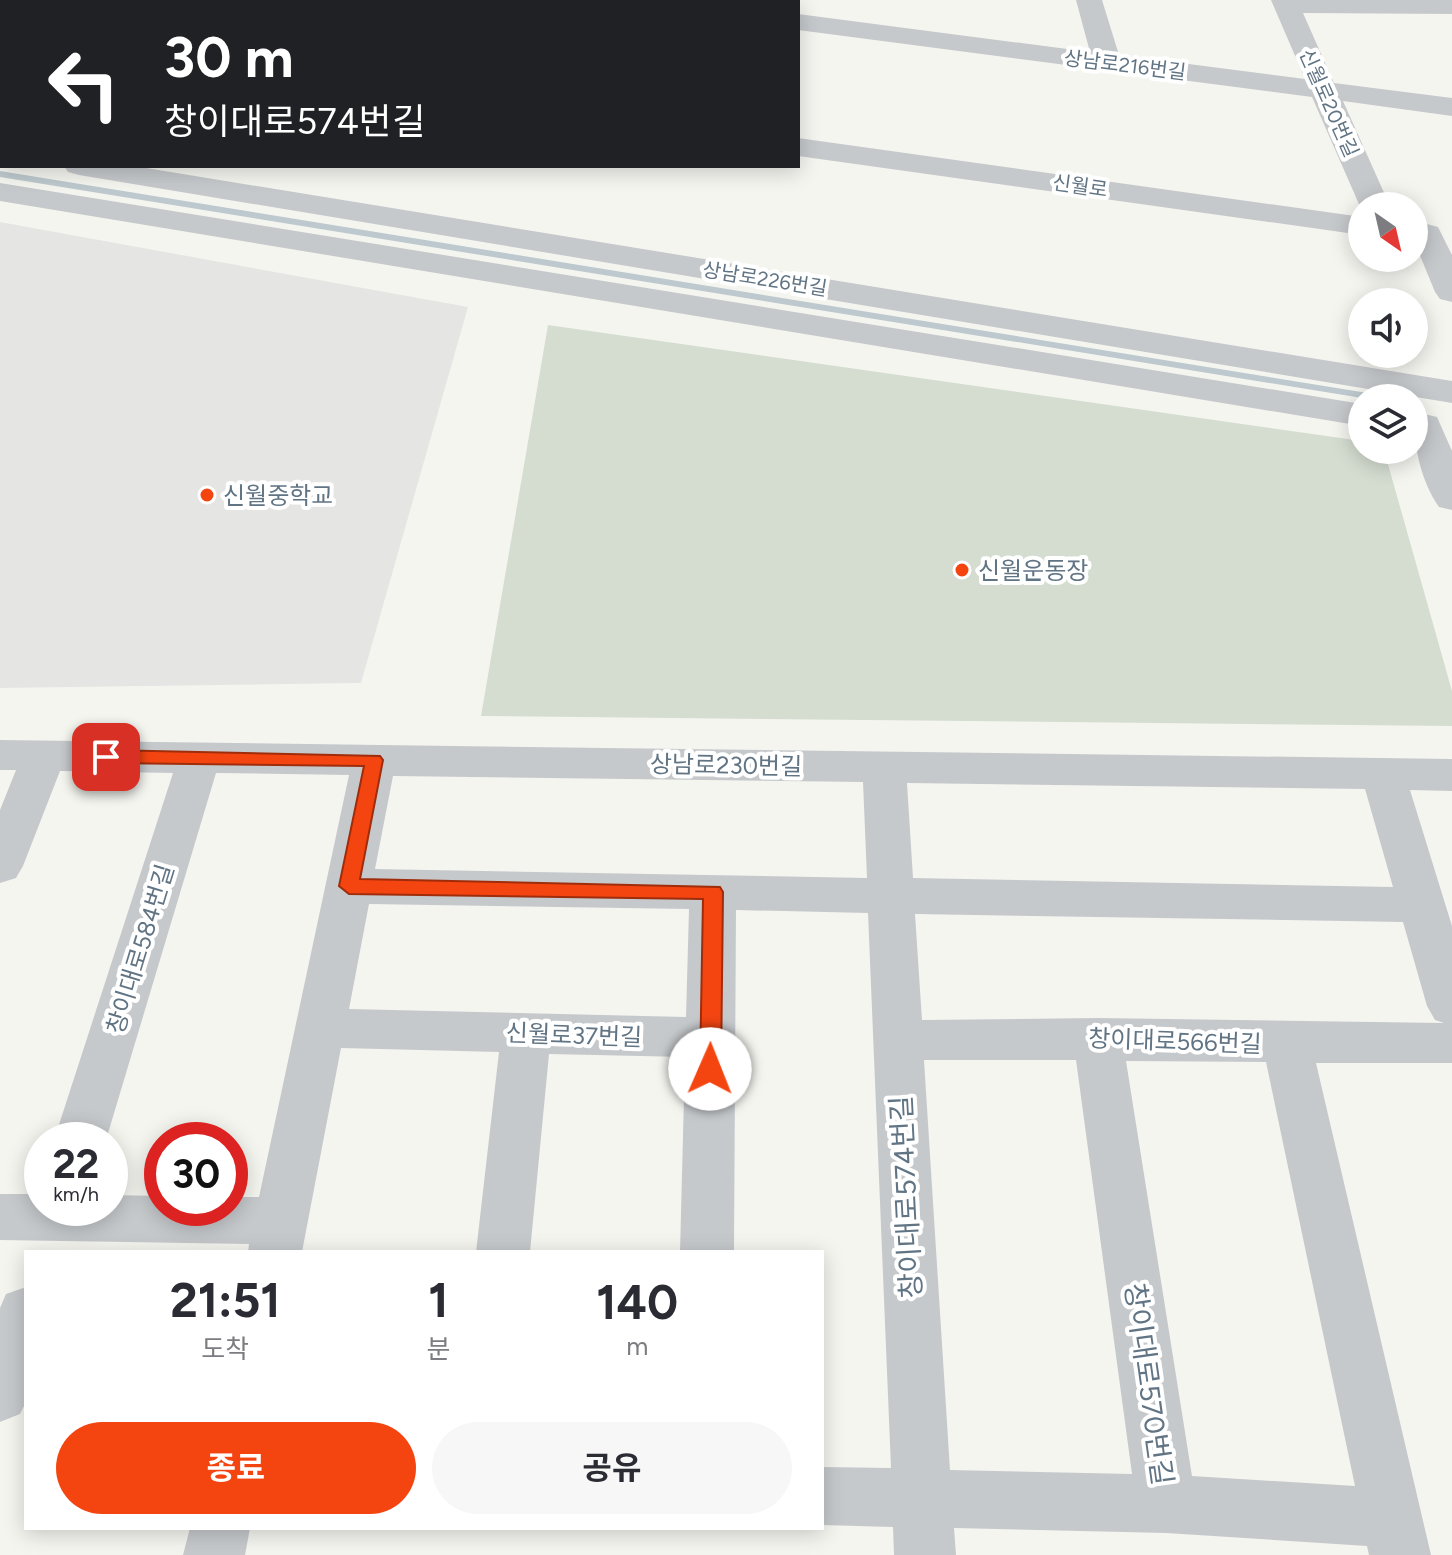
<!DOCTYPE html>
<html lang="ko">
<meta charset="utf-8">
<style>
body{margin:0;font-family:Figtree,"Noto Sans KR",sans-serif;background:#f7f7f7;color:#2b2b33;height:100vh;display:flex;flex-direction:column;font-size:30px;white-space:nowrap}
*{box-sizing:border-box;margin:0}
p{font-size:26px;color:#7c7c81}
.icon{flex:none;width:44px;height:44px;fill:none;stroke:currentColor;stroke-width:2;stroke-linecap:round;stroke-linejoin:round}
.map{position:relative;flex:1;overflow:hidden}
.drawer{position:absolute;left:24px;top:1250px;width:800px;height:280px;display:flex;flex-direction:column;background:#fff;border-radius:0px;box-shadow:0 4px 20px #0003}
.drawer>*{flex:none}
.guide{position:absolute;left:0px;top:0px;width:800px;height:168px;box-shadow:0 4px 20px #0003;background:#202124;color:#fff;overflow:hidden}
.needle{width:52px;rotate:146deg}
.controls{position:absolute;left:1348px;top:192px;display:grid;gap:16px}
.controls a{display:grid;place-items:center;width:80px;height:80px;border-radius:50%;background:#fff;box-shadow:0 4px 20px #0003;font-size:40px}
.speed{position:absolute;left:24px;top:1122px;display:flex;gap:16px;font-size:40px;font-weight:700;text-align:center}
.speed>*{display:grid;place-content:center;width:104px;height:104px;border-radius:50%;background:#fff;box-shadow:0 4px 20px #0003;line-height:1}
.speed small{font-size:20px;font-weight:400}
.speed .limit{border:12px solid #d22;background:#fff;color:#111}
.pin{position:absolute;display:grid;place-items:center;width:68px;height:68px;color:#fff;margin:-34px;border-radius:16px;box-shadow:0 4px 12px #0006}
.me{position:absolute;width:88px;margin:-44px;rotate:1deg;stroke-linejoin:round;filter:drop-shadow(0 0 6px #0008)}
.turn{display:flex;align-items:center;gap:28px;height:168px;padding:0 32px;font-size:36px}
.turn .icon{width:104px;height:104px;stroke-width:2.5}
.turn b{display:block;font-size:56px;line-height:68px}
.eta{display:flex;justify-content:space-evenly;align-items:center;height:136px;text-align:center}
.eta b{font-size:48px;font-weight:700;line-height:56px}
.cta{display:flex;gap:16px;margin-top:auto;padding:16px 32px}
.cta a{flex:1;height:92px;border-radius:48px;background:#f44511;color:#fff;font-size:32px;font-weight:700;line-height:92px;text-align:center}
.cta a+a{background:#f7f7f7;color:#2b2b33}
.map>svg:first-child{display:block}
.built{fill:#e5e6e4}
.green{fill:#d5ddd1}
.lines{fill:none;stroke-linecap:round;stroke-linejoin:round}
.stream{fill:#bdc9ce;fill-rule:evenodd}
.minor{fill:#c6c9cc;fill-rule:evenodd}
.route{fill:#f44511;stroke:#9f2d0b;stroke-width:2}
.poi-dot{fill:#f44511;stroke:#fff;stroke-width:3}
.labels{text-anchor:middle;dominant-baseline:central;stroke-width:8;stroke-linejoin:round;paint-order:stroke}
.far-street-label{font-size:20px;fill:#617484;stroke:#fff}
.poi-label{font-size:24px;fill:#617484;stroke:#fff;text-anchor:start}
.street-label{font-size:24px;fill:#617484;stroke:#fff}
.near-street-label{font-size:28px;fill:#617484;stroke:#fff}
</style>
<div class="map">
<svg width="1452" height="1555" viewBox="0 0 1452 1555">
<rect width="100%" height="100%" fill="#f5f5f0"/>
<path class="built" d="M0,222L468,307L361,683L0,688Z"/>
<path class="green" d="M548,325L1362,441V450H1384L1452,691V726L481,716Z"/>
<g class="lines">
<path class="stream" d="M0,171L1380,395L1386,398H1362L0,177Z"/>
<path class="minor" d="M616,0H656L657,2H617Z
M1076,0H1102L1119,55L1305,79L1271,0H1452V14L1303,13L1334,83L1452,98V116L1343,101L1390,206H1362V211L1312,97L798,30V14L1090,52Z
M0,26H2V42H0Z
M798,138L1362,217V235L798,156Z
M0,144H2V162H0Z
M64,166H134L1452,381V403L79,175L68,172Z
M0,183L1362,404V426L0,201Z
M1427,224L1438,227L1452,255V302L1440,299L1435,292L1414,241L1416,227Z
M1424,414L1437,417L1452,451V510L1439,507C1421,481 1414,448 1414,417Z
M0,740L1452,759V791L1410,790L1452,926V1063H1316L1431,1555H1369L1367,1546L1166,1533L954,1528L956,1555H894L893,1527L822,1525V1467L891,1468L868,913L736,910L734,1252H680L685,1057L549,1054L530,1252H476L499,1052L341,1048L302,1252H248L249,1244L0,1240V1194H42V1208H110V1195L162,1196V1208H230V1197H259L349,775L216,773L106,1140H54L173,773L60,771L23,866L16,878L0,883V810L16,770H0ZM393,776L863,782L867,878L375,869ZM907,783L1365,789L1393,887L913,878ZM369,904L689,909L686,1017L349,1009ZM915,914L1403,922L1427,1006L1435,1020L1444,1023L1098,1018L922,1020ZM924,1060H1076L1132,1474L950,1470ZM1126,1061L1266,1062L1355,1486L1192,1476Z
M26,1287V1402L20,1414L0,1422V1308L6,1294Z
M190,1528H250L245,1555H183Z"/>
</g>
<path class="route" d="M106,750L380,756L383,760L360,879L720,887L723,892L721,1069L718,1075L710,1077L703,1075L700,1069L703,899L349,894L339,886L364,766L106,763L97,757Z"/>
<g class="poi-dot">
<circle cx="207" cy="495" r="8"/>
<circle cx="962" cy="570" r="8"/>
</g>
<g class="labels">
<g class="far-street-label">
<text transform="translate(1125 65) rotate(7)">상남로216번길</text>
<text transform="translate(1329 103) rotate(66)">신월로20번길</text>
<text transform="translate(1080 186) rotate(8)">신월로</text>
<text transform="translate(765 279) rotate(9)">상남로226번길</text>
</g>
<g class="poi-label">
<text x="223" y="495">신월중학교</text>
<text x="978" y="570">신월운동장</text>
</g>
<g class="street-label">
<text transform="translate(726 765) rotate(1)">상남로230번길</text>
<text transform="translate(140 949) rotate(-73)">창이대로584번길</text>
<text transform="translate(574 1035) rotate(2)">신월로37번길</text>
<text transform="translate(1175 1041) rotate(2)">창이대로566번길</text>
</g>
<g class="near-street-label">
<text transform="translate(906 1197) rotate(-93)">창이대로574번길</text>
<text transform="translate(1149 1384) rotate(82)">창이대로570번길</text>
</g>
</g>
</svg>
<div class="controls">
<a><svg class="needle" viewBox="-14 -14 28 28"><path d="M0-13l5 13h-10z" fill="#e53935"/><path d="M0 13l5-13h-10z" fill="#7c7c81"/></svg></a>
<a><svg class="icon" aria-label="sound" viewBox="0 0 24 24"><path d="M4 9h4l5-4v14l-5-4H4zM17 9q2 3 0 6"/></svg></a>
<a><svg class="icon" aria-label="layers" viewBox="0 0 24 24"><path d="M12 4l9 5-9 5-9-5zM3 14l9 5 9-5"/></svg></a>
</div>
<div class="speed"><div>22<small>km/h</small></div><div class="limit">30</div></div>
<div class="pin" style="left:106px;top:757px;background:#d93025"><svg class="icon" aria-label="arrive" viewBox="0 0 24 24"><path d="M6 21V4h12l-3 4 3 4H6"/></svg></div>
<svg class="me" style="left:710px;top:1069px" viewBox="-20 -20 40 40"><circle r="19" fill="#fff"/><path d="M0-13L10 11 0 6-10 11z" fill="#f44511"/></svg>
<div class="guide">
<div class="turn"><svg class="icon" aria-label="left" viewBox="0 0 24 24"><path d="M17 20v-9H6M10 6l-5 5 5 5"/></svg><div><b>30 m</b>창이대로574번길</div></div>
</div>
<section class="drawer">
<div class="eta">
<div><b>21:51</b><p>도착</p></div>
<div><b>1</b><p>분</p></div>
<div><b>140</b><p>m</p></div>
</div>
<div class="cta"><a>종료</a><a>공유</a></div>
</section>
</div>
